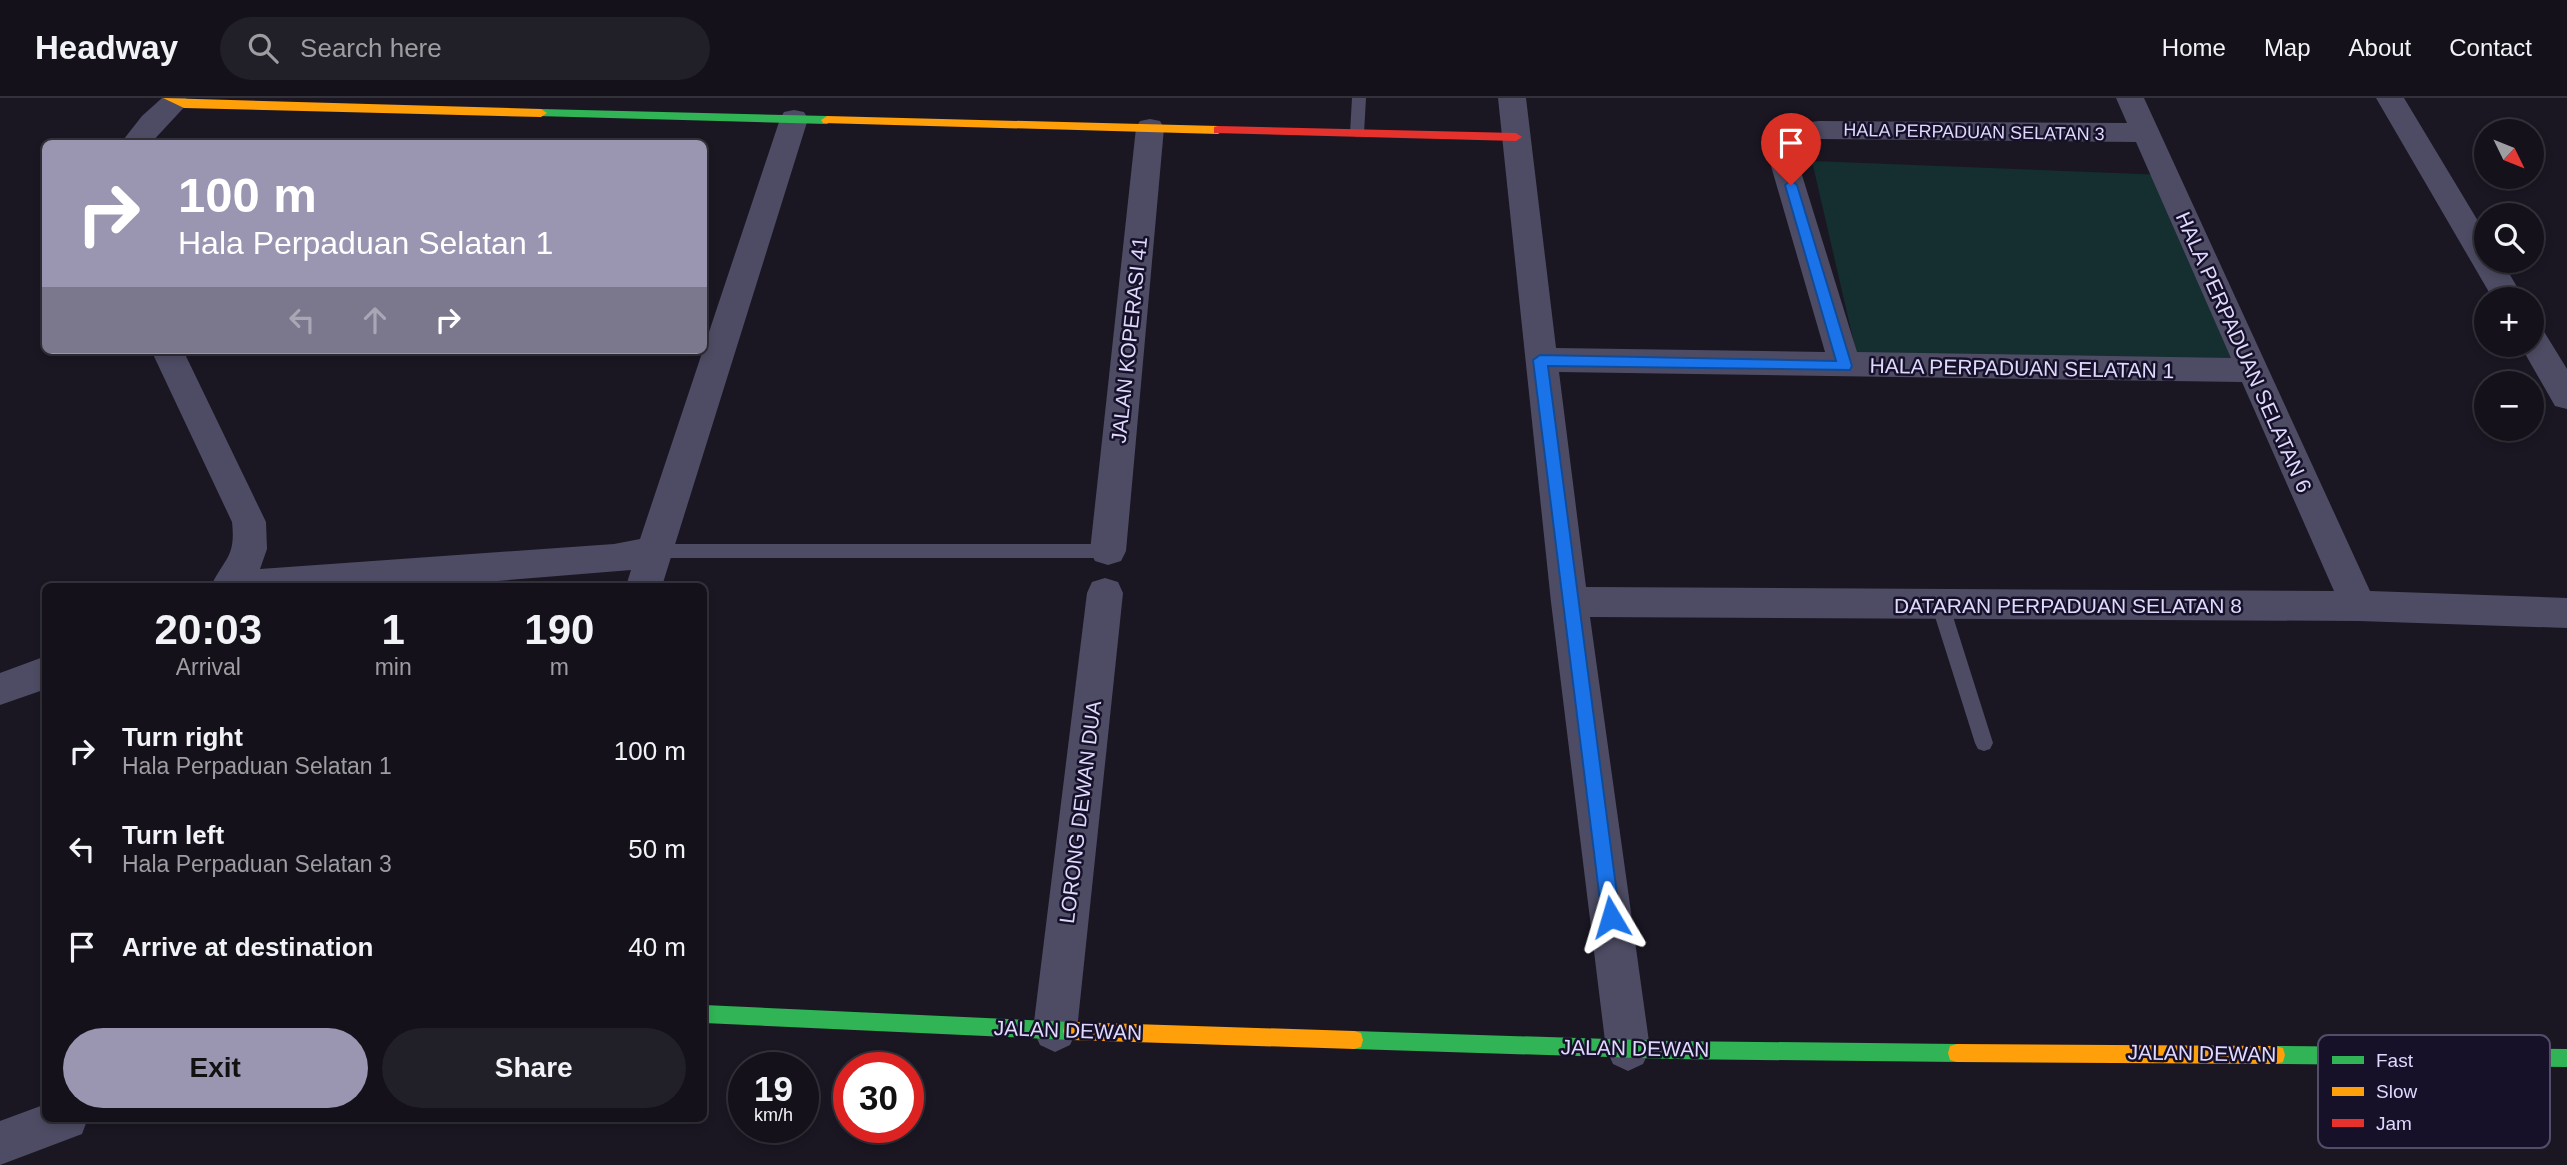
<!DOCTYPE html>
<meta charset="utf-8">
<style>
body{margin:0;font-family:Arial,sans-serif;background:#211f27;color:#f1f3f6;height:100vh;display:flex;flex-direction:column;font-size:26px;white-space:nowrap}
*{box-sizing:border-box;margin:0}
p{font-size:23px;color:#9d9da2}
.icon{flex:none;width:38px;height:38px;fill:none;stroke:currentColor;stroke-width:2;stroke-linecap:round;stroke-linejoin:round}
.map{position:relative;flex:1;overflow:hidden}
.panel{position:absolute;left:42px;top:485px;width:665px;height:539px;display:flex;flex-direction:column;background:#14111a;border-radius:10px;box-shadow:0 4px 10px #0003,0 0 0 2px #333139}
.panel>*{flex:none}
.banner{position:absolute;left:42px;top:42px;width:665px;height:214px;border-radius:10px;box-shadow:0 4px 10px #0003,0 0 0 2px #333139;background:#9a95b1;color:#fff;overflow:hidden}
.needle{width:46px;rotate:133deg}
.fabs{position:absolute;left:2474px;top:21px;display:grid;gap:14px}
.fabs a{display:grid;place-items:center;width:70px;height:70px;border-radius:50%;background:#14111a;box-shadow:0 4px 10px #0003,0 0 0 2px #333139;font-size:35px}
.speed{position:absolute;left:728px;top:954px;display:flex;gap:14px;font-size:35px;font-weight:700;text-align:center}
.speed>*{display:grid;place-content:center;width:91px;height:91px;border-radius:50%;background:#14111a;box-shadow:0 4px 10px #0003,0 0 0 2px #333139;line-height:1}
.speed small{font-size:18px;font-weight:400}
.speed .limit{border:10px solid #d22;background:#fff;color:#111}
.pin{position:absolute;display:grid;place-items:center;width:60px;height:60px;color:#fff;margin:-72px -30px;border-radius:50% 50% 50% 0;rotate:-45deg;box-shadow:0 0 7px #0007}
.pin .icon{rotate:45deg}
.me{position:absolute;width:77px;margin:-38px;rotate:353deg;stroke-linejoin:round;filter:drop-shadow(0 0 5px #0008)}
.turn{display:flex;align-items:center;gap:24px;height:147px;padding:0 21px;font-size:32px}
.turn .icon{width:91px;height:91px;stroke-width:2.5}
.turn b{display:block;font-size:49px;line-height:60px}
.lanes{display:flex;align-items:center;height:66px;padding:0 21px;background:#0003;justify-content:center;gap:35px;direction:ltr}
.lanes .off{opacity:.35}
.eta{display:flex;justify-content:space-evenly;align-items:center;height:119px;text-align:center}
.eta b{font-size:42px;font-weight:700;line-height:49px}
.cta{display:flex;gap:14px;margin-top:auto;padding:14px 21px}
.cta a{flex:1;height:80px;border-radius:42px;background:#9a95b1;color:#111;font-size:28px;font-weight:700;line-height:80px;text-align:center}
.cta a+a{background:#211f27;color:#f1f3f6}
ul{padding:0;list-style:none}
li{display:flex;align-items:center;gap:21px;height:98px;padding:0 21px}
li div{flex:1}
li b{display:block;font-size:26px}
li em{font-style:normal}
header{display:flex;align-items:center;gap:42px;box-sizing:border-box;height:98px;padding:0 35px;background:#14111a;border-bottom:2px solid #333139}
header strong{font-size:33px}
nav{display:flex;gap:38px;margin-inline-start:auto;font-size:24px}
.search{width:490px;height:63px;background:#211f27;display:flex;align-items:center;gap:18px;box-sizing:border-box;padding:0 24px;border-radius:38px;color:#9d9da2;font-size:26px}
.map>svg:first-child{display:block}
.green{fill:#152f31}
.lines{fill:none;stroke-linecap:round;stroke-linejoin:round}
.lane{fill:#4e4c64;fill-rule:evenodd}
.street{fill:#4e4c64;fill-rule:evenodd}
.fast{fill:#30b455;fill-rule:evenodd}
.slow{fill:#ff9f0a;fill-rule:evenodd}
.jam{fill:#e5322d;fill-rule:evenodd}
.route{fill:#1a73e8;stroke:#114b97;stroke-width:2}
.labels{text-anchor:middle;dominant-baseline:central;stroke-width:5;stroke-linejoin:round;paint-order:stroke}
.far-street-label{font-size:18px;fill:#dfd9fe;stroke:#161129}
.street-label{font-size:21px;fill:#dfd9fe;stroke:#161129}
.key{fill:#161129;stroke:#524d69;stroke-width:2}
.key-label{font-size:19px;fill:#dfd9fe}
</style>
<header>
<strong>Headway</strong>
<div class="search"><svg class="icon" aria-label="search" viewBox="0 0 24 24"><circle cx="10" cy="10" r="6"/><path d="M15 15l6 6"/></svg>Search here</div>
<nav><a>Home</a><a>Map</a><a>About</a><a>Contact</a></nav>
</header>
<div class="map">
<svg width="2567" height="1067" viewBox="0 0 2567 1067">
<rect width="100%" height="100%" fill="#1a1723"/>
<path class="green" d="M1812,63L2165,77L2241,267L1857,258Z"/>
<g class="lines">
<path class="lane" d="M1352,0H1366L1364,35L1357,39L1350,35Z
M654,446H1108L1114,448L1116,453L1114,458L1108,460H654L648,458L646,453L648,448Z
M1940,499L1946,501L1949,506L1993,645L1990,651L1984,653L1978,651L1975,645L1931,506L1934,501Z"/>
<path class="street" d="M162,0H186L189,4L150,46H120L142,18Z
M1498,0H1526L1556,250L1825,254L1769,61C1773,33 1794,26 1819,23L2127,25L2116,0H2144L2370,493L2567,500V530L2359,523L1590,519L1650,951L1643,966L1628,973L1613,966L1606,951L1551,504ZM1819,41L2136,44L2231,260L1857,254L1797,61L1800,49L1810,43ZM1559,274L2242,284L2334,493L1586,489Z
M2376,0H2404L2487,138V163H2502L2524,201H2493Z
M794,12L804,14L808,21L662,488H626L631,472L436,488H211C224,460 236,460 232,424L151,252H183L266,424L267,451L260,471L614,446L640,441L780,21L784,14Z
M1150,21L1160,23L1164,30L1126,453L1121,463L1108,467L1095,463L1090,453L1136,30L1140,23Z
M2532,228L2543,232L2567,271V311L2555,308L2520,247H2532Z
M1105,480L1118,484L1123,495L1077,932L1070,947L1055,954L1040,947L1033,932L1087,495L1092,484Z
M46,558V591L0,607V575Z
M46,1006V1020H88L82,1036L0,1067V1023Z"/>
<path class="fast" d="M541,11L827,18L833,22L827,26L537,18L535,15Z
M704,907L1072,924L1079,926L1081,933L1079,940L1072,942L704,925Z
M1354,933L1671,943L1957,946L1964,948L1966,955L1964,962L1957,964L1671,961L1354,951L1347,949L1345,942L1347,935Z
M2276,948L2567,951V969L2276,966L2269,964L2267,957L2269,950Z"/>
<path class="slow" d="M163,0L541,11L547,15L541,19L184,10Z
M827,18L1218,28L1224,32L1218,36L823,25L821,22Z
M1072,924L1354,933L1361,935L1363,942L1361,949L1354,951L1072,942L1065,940L1063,933L1065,926Z
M1957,946L2276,948L2283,950L2285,957L2283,964L2276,966L1957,964L1950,962L1948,955L1950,948Z"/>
<path class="jam" d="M1218,28L1516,35L1522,39L1516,43L1214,35V29Z"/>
</g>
<path class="route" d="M1791,82L1797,87L1852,268L1850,272L1548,268L1620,819L1617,825L1611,828L1605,825L1602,819L1533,262L1540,257L1836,263L1785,87Z"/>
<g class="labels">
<g class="far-street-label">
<text transform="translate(1974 34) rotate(1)">HALA PERPADUAN SELATAN 3</text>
</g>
<g class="street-label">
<text transform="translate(1129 242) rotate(-84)">JALAN KOPERASI 41</text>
<text transform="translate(2244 254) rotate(66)">HALA PERPADUAN SELATAN 6</text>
<text transform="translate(2022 270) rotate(1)">HALA PERPADUAN SELATAN 1</text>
<text x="2068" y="507">DATARAN PERPADUAN SELATAN 8</text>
<text transform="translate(1080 714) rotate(-83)">LORONG DEWAN DUA</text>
<text transform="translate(1068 932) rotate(2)">JALAN DEWAN</text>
<text transform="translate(1635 950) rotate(1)">JALAN DEWAN</text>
<text transform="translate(2202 955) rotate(1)">JALAN DEWAN</text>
</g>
</g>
<rect x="2318" y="937" width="232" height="113" rx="10" class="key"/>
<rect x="2332" y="958" width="32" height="8" fill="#30b455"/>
<rect x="2332" y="989" width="32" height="9" fill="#ff9f0a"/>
<rect x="2332" y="1021" width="32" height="8" fill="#e5322d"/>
<g class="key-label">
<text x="2376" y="969">Fast</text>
<text x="2376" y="1000">Slow</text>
<text x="2376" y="1032">Jam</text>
</g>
</svg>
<div class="fabs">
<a><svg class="needle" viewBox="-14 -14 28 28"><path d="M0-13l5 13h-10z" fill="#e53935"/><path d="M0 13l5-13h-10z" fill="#9d9da2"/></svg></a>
<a><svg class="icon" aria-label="search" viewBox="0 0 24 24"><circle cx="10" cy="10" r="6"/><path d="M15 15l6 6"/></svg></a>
<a>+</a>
<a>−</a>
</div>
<div class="speed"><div>19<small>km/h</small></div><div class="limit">30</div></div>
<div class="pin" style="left:1791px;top:87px;background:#d93025"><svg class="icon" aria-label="arrive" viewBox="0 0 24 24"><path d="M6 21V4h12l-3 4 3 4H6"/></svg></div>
<svg class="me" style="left:1611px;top:819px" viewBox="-20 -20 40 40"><path d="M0-17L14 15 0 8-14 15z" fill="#1a73e8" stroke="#fff" stroke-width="4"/></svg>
<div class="banner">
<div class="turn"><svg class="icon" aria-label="right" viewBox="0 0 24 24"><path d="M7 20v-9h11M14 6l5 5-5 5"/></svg><div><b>100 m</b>Hala Perpaduan Selatan 1</div></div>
<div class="lanes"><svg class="icon off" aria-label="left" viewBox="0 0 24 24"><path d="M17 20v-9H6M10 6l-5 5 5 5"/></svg><svg class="icon off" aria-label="ahead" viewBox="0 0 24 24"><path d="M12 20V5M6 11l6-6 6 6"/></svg><svg class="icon" aria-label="right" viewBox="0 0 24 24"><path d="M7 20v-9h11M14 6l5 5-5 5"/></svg></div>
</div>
<section class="panel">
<div class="eta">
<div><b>20:03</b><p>Arrival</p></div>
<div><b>1</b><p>min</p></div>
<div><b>190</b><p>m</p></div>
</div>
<ul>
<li><svg class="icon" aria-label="right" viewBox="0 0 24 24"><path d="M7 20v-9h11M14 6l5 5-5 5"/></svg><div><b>Turn right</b><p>Hala Perpaduan Selatan 1</p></div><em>100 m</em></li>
<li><svg class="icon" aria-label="left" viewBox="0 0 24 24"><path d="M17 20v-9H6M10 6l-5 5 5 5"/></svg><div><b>Turn left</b><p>Hala Perpaduan Selatan 3</p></div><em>50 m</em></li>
<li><svg class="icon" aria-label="arrive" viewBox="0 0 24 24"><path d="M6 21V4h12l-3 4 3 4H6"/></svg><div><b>Arrive at destination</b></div><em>40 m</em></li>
</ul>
<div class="cta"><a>Exit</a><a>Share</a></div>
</section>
</div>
